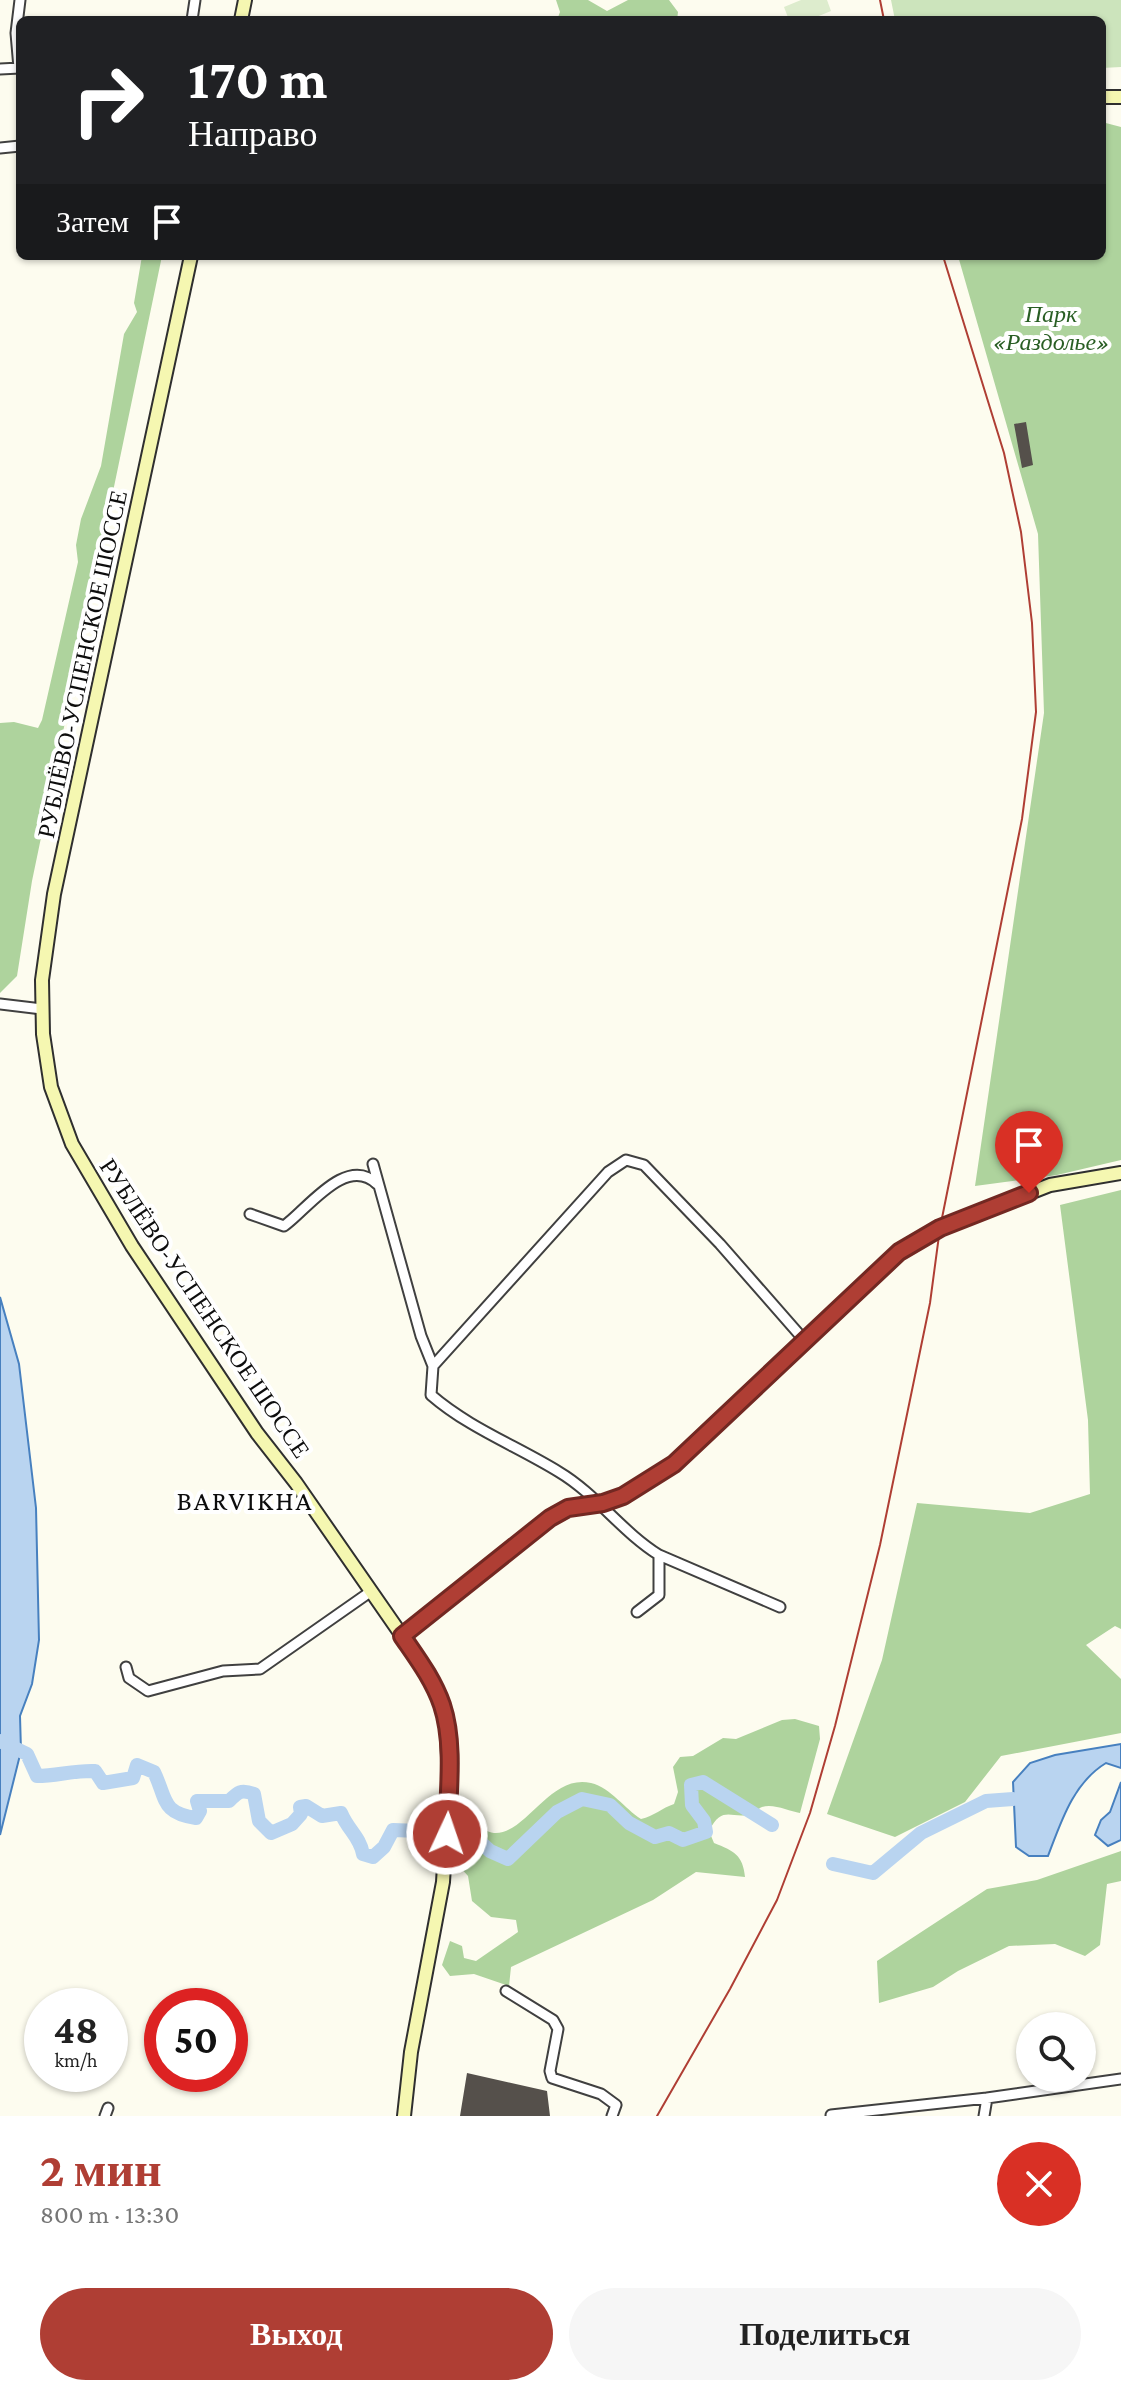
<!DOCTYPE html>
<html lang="ru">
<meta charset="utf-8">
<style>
body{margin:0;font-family:"Crimson Pro",serif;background:#f6f6f6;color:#222;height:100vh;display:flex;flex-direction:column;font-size:30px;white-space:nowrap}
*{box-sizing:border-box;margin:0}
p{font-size:26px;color:#767676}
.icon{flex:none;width:44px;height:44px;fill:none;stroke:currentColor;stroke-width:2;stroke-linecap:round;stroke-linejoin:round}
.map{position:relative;height:2116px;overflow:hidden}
.side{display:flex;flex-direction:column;background:#fff;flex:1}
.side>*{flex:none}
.banner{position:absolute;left:16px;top:16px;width:1090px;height:244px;border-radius:12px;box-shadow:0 2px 6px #0004;background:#202124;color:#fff;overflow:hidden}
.controls{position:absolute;left:1016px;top:2012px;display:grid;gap:16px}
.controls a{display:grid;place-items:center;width:80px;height:80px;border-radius:50%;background:#fff;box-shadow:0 2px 6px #0004;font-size:40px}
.speed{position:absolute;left:24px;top:1988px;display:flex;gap:16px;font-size:40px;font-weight:700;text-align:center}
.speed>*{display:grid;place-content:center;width:104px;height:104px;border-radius:50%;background:#fff;box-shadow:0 2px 6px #0004;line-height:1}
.speed small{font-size:20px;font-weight:400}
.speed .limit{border:12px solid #d22;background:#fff;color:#111}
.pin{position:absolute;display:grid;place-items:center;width:68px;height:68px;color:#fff;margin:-82px -34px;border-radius:50% 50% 50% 0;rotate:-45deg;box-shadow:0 0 8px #0007}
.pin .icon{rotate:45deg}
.me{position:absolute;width:88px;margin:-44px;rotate:3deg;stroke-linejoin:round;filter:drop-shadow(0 0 6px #0008)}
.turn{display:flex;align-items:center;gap:28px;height:168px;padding:0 40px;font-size:36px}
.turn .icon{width:104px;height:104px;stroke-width:2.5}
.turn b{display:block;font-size:56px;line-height:68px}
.then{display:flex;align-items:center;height:76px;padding:0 40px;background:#0003;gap:16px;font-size:30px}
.round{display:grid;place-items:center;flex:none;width:84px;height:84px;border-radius:42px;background:#f6f6f6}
.summary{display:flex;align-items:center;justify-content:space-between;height:136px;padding:0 40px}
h1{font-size:48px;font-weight:700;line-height:60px;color:#af3e34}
.action{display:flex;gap:16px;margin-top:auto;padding:16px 40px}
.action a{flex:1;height:92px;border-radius:48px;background:#af3e34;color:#fff;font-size:32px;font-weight:700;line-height:92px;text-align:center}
.action a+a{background:#f6f6f6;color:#222}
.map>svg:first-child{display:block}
.green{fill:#cce4bc}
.forest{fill:#aed39d}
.pitch{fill:#ddeccd}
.water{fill:#b9d4f0;stroke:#4780bf;stroke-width:2}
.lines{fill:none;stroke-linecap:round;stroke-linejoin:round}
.river{stroke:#b9d4f0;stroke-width:14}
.building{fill:#55504b}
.street-casing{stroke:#404040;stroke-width:13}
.secondary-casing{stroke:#2f2f2f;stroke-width:16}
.street{stroke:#fff;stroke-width:9}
.secondary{stroke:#f5f7b1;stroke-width:12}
.rail{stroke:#af3e34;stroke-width:2}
.route-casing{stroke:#722822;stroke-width:20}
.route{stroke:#af3e34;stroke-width:14}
.labels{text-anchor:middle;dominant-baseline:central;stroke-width:8;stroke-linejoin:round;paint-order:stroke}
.park-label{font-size:24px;font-style:italic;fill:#295e24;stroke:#fff}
.street-label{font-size:24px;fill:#0d0d0d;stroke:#fff}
.quarter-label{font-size:28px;letter-spacing:2px;fill:#0d0d0d;stroke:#fff}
</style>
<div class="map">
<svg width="1121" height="2116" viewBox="0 0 1121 2116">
<rect width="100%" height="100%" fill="#fdfcef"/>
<path class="green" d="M891,0H1121V67L1102,68V20H895Z"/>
<path class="forest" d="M556,0H588L607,11L628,0H669L678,12L677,20H557L560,12Z
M1102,122L1121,127V1160L1057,1175L975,1186L1044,713L1038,534L958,256H1102Z
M142,256H162L32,881L17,976L0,993V723L14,722L38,728L42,720L78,562L76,545L81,519L101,466L124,334L137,312L134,303Z
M1121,1190V1629L1115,1626L1086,1645L1121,1679V1733L1001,1756L965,1802L895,1837L827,1814L882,1660L917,1503L1030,1513L1090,1494L1088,1420L1060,1205Z
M795,1719L819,1726L820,1739L800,1813C789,1811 773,1803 762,1807C757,1809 757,1812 752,1814C731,1820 723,1804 709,1831L714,1843C734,1851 743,1855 745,1877L696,1872L653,1900L511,1967L509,1986L474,1974L450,1976L442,1965L450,1941L462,1946L464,1958L476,1961L518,1932L516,1920L491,1917L472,1901L468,1876L459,1866L455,1854L459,1831L471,1825C478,1827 487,1832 494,1833C526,1835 550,1773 591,1783C611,1788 625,1809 641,1819C654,1816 662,1808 674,1804L678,1792L673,1767L680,1757L693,1756L723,1738L736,1739L782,1720Z
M1121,1851V1881L1107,1884L1100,1945L1085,1956L1055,1944L1009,1946L958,1971L933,1987L879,2003L877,1961L987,1889L1037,1880Z"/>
<path class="pitch" d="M801,0H827L831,11L809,20H789L784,7Z"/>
<path class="water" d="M0,1297L19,1364L36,1508L39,1640L32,1684L20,1716L21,1751L0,1835Z
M1121,1744V1768L1106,1763C1073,1783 1061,1822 1048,1856H1029L1016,1847L1013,1782L1030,1763L1055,1755Z
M1121,1782V1840L1108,1846L1095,1835L1101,1820L1110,1812Z"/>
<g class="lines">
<path class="river" d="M0,1741L27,1754L37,1776C57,1776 74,1770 95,1771L103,1783L133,1778L137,1765L154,1772C167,1799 161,1813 196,1818L200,1811L197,1801H229C238,1792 241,1789 254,1794L259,1821L271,1833L292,1824L301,1814L300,1807L306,1806L322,1816L341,1813C348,1830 360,1837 363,1854L373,1857L384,1847L393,1830L419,1831L438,1838
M453,1840H478L490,1851L508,1859L557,1812L582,1799L610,1805L629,1823L655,1837L669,1833L683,1840L706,1832L704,1821L692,1805L691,1785L703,1782L772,1825
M833,1864L873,1873L921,1833L986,1801L1013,1799"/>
</g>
<path class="building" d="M1026,422L1033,465L1022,468L1014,424Z
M467,2073L547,2091L550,2116H460Z"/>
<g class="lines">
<defs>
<path id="street" d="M192,20L195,0
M19,68L16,33L20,0
M0,69L20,68
M0,148L20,146
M0,1004L42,1009
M373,1164L421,1336L433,1366L431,1395C469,1428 517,1446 559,1472C596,1494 622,1532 659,1555V1595L637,1612
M250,1214L284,1226C307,1210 346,1154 377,1184
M433,1366L608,1172L626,1160L644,1165L720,1244L805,1341
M659,1555L780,1607
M126,1667L129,1678L148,1691L223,1671L260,1669L370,1592
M506,1991L553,2020L558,2029L550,2071L552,2078L601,2094L616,2105L612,2116
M831,2115L987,2098
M105,2116L108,2108
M984,2116L987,2098L1121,2079"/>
<path id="secondary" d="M241,20L245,0
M1102,97H1121
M191,256L54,894L42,980L43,1034L51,1087L72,1144L132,1246L257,1433L296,1483L423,1666L442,1705L447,1731L449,1783L443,1882L411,2052L404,2116
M402,1636L550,1518L568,1508L603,1503L623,1496L674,1464L899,1252L940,1228L1050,1185L1121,1173"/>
</defs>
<use href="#street" class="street-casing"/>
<use href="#secondary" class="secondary-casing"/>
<use href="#street" class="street"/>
<use href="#secondary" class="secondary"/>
<path class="rail" d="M880,0L884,20
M657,2116L730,1989L777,1900L810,1813L835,1726L880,1545L930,1303L940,1228L1022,819L1036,712L1032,623L1021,532L1004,453L943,256"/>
</g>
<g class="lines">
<defs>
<path id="route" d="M447,1834C448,1794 455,1744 442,1705C433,1679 417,1658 402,1636L550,1518L568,1508L603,1503L623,1496L674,1464L899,1252L940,1228L1029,1193"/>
</defs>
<use href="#route" class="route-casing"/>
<use href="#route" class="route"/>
</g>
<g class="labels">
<g class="park-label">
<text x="1051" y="313">Парк<tspan x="1051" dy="28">«Раздолье»</tspan></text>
</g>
<g class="street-label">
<text transform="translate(82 664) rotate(-78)">РУБЛЁВО-УСПЕНСКОЕ ШОССЕ</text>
<text transform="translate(205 1308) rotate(56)">РУБЛЁВО-УСПЕНСКОЕ ШОССЕ</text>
</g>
<g class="quarter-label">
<text x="245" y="1500">BARVIKHA</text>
</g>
</g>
</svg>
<div class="controls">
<a><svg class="icon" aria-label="search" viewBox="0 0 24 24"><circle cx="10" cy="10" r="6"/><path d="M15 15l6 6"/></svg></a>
</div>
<div class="speed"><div>48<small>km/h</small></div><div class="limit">50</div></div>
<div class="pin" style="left:1029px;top:1193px;background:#d93025"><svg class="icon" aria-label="arrive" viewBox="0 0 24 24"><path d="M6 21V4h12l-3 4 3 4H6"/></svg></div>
<svg class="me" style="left:447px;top:1834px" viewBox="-20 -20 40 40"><circle r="17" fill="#af3e34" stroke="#fff" stroke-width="3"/><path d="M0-11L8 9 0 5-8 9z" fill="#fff"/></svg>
<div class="banner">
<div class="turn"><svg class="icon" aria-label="right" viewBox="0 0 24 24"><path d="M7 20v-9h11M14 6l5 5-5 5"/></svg><div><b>170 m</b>Направо</div></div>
<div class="then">Затем<svg class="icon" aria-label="arrive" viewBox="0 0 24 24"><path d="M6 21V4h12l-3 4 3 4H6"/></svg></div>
</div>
</div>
<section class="side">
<div class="summary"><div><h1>2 мин</h1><p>800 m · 13:30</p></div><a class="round" style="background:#d93025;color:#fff"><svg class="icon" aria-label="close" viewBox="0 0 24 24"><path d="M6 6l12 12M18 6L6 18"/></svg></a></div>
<div class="action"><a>Выход</a><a>Поделиться</a></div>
</section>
